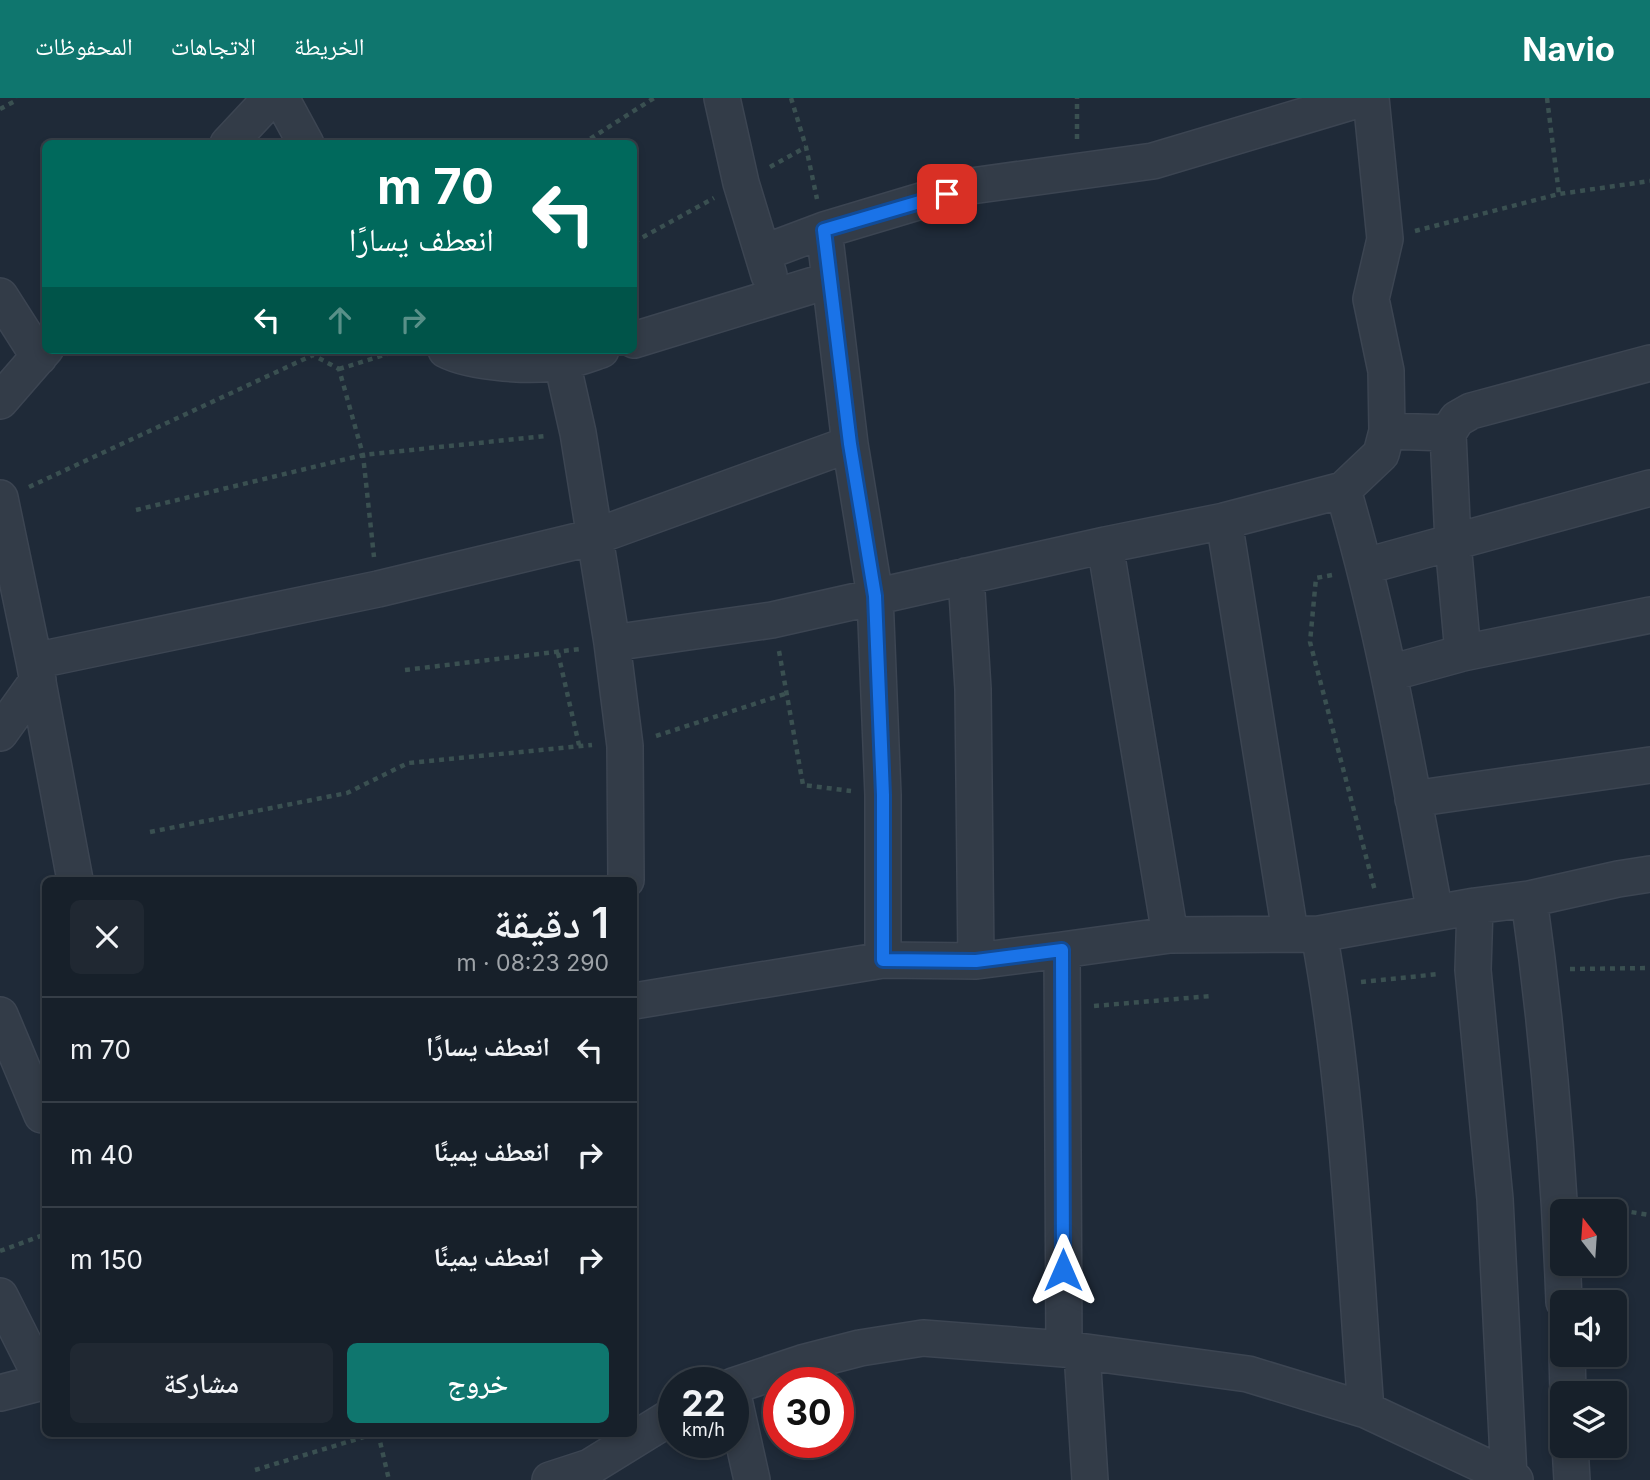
<!DOCTYPE html>
<html lang="ar">
<meta charset="utf-8">
<style>
body{margin:0;font-family:Inter,"Noto Naskh Arabic",sans-serif;background:#202832;color:#f1f3f6;direction:rtl;height:100vh;display:flex;flex-direction:column;font-size:26px;white-space:nowrap}
*{box-sizing:border-box;margin:0}
p{font-size:23px;color:#9ea3a8}
.icon{flex:none;width:38px;height:38px;fill:none;stroke:currentColor;stroke-width:2;stroke-linecap:round;stroke-linejoin:round}
.map{position:relative;flex:1;overflow:hidden;direction:ltr}
.panel{position:absolute;left:42px;top:779px;width:595px;height:560px;display:flex;flex-direction:column;background:#17202a;border-radius:10px;box-shadow:0 4px 10px #0003,0 0 0 2px #363e47;direction:rtl}
.panel>*{flex:none}
.top-card{position:absolute;left:42px;top:42px;width:595px;height:214px;border-radius:10px;box-shadow:0 4px 10px #0003,0 0 0 2px #363e47;direction:rtl;background:#00695c;color:#fff;overflow:hidden}
.needle{width:46px;rotate:343deg}
.fabs{position:absolute;left:1550px;top:1101px;display:grid;gap:14px}
.fabs a{display:grid;place-items:center;width:77px;height:77px;border-radius:10px;background:#17202a;box-shadow:0 4px 10px #0003,0 0 0 2px #363e47;font-size:35px}
.speed{position:absolute;left:658px;top:1269px;display:flex;gap:14px;font-size:35px;font-weight:700;text-align:center}
.speed>*{display:grid;place-content:center;width:91px;height:91px;border-radius:50%;background:#17202a;box-shadow:0 4px 10px #0003,0 0 0 2px #363e47;line-height:1}
.speed small{font-size:18px;font-weight:400}
.speed .limit{border:10px solid #d22;background:#fff;color:#111}
.pin{position:absolute;display:grid;place-items:center;width:60px;height:60px;color:#fff;margin:-30px;border-radius:14px;box-shadow:0 4px 10px #0006}
.me{position:absolute;width:77px;margin:-38px;rotate:0deg;stroke-linejoin:round;filter:drop-shadow(0 0 5px #0008)}
.turn{display:flex;align-items:center;gap:24px;height:147px;padding:0 28px;font-size:32px}
.turn .icon{width:91px;height:91px;stroke-width:2.5}
.turn b{display:block;font-size:49px;line-height:60px}
.lanes{display:flex;align-items:center;height:66px;padding:0 28px;background:#0003;justify-content:center;gap:35px;direction:ltr}
.lanes .off{opacity:.35}
.round{display:grid;place-items:center;flex:none;width:74px;height:74px;border-radius:10px;background:#202832}
.head{display:flex;align-items:center;justify-content:space-between;height:119px;padding:0 28px}
h1{font-size:42px;font-weight:600;line-height:52px}
.primary-button{display:flex;gap:14px;margin-top:auto;padding:14px 28px}
.primary-button a{flex:1;height:80px;border-radius:10px;background:#0f766e;color:#fff;font-size:28px;font-weight:600;line-height:80px;text-align:center}
.primary-button a+a{background:#202832;color:#f1f3f6}
ul{padding:0;list-style:none}
li{display:flex;align-items:center;gap:21px;height:105px;padding:0 28px;border-top:2px solid #363e47}
li div{flex:1}
li b{display:block;font-size:26px}
li em{font-style:normal}
header{display:flex;align-items:center;gap:42px;box-sizing:border-box;height:98px;padding:0 35px;background:#0f766e;color:#fff}
header strong{font-size:33px}
nav{display:flex;gap:38px;margin-inline-start:auto;font-size:24px}
.map>svg:first-child{display:block}
.lines{fill:none;stroke-linecap:round;stroke-linejoin:round}
.minor-casing{stroke:#3c4552;stroke-width:38}
.path{stroke:#3a5051;stroke-width:4.5;stroke-dasharray:5 5;stroke-linecap:butt}
.minor{stroke:#333c48;stroke-width:35}
.route-casing{stroke:#114b97;stroke-width:18}
.route{stroke:#1a73e8;stroke-width:12}
</style>
<header>
<strong>Navio</strong>
<nav><a>الخريطة</a><a>الاتجاهات</a><a>المحفوظات</a></nav>
</header>
<div class="map">
<svg width="1650" height="1382" viewBox="0 0 1650 1382">
<rect width="100%" height="100%" fill="#1f2a38"/>
<g class="lines">
<defs>
<path id="minor" d="M281,0L306,46
M722,0L741,85L769,177
M228,46L271,0
M824,132L850,346L875,498L883,697V862
M763,155L824,132L971,88L1153,63L1364,0
M0,198L39,259
M634,242L830,182
M446,252C471,265 536,270 564,263C577,261 589,256 601,252
M562,264L578,335L612,545L625,648L626,782
M0,303L46,250
M1387,333L1448,335
M1343,392L1381,356L1387,333L1386,273L1371,201L1385,141L1371,0
M0,400L34,563L378,491L594,439L850,346
M1224,423L1290,834
M1105,447L1170,837L1319,836L1475,808L1529,801L1618,781L1650,776
M1366,468L1650,390
M966,478L973,591L976,863
M612,545L772,522L1105,447L1224,423L1343,392C1384,531 1408,673 1435,815
M1463,555L1453,445L1448,335L1457,321L1471,313L1650,265
M34,563L75,782
M1390,575L1463,555L1650,517
M0,635L38,582
M1413,701L1650,667
M1529,801C1548,935 1559,1069 1564,1204
M1475,808L1473,872L1495,1101L1509,1379
M1319,836C1348,992 1354,1153 1366,1312
M1062,852L1170,837
M634,903L883,862L976,863L1062,852L1064,1251L1248,1276L1366,1312L1515,1382
M0,917L42,1017
M0,1198L43,1283
M1082,1254L1090,1382
M1567,1256L1568,1295
M733,1288L802,1265L860,1250L923,1240L1064,1251
M0,1295L46,1283
M733,1297L752,1382
M1570,1348L1572,1382
M550,1382L590,1369L674,1317"/>
</defs>
<use href="#minor" class="minor-casing"/>
<path class="path" d="M791,0L806,49L817,101
M1547,0L1559,96
M0,11L15,3L16,0
M1077,41V0
M582,46L654,0
M770,69L806,49
M1415,133L1559,96L1650,83
M634,144L714,100
M339,271L400,252
M29,389L313,257L339,271L363,357L374,459
M136,412L363,357L545,338
M1332,477L1316,480L1310,544L1375,793
M779,553L803,687L851,693
M558,555L579,647
M405,572L580,551
M656,638L788,595
M150,734L347,695L408,665L592,647
M1570,871L1650,870
M1361,884L1439,876
M1094,908L1211,898
M1592,1108L1650,1117
M0,1153L46,1136
M378,1335L389,1382
M255,1372L377,1335"/>
<use href="#minor" class="minor"/>
</g>
<g class="lines">
<defs>
<path id="route" d="M947,96L824,132L850,346L875,498L883,697V862L976,863L1062,852L1063,1172"/>
</defs>
<use href="#route" class="route-casing"/>
<use href="#route" class="route"/>
</g>
</svg>
<div class="fabs">
<a><svg class="needle" viewBox="-14 -14 28 28"><path d="M0-13l5 13h-10z" fill="#e53935"/><path d="M0 13l5-13h-10z" fill="#9ea3a8"/></svg></a>
<a><svg class="icon" aria-label="sound" viewBox="0 0 24 24"><path d="M4 9h4l5-4v14l-5-4H4zM17 9q2 3 0 6"/></svg></a>
<a><svg class="icon" aria-label="layers" viewBox="0 0 24 24"><path d="M12 4l9 5-9 5-9-5zM3 14l9 5 9-5"/></svg></a>
</div>
<div class="speed"><div>22<small>km/h</small></div><div class="limit">30</div></div>
<div class="pin" style="left:947px;top:96px;background:#d93025"><svg class="icon" aria-label="arrive" viewBox="0 0 24 24"><path d="M6 21V4h12l-3 4 3 4H6"/></svg></div>
<svg class="me" style="left:1063px;top:1172px" viewBox="-20 -20 40 40"><path d="M0-17L14 15 0 8-14 15z" fill="#1a73e8" stroke="#fff" stroke-width="4"/></svg>
<div class="top-card">
<div class="turn"><svg class="icon" aria-label="left" viewBox="0 0 24 24"><path d="M17 20v-9H6M10 6l-5 5 5 5"/></svg><div><b>70 m</b>انعطف يسارًا</div></div>
<div class="lanes"><svg class="icon" aria-label="left" viewBox="0 0 24 24"><path d="M17 20v-9H6M10 6l-5 5 5 5"/></svg><svg class="icon off" aria-label="ahead" viewBox="0 0 24 24"><path d="M12 20V5M6 11l6-6 6 6"/></svg><svg class="icon off" aria-label="right" viewBox="0 0 24 24"><path d="M7 20v-9h11M14 6l5 5-5 5"/></svg></div>
</div>
<section class="panel">
<div class="head"><div><h1>1 دقيقة</h1><p>290 m · 08:23</p></div><a class="round"><svg class="icon" aria-label="close" viewBox="0 0 24 24"><path d="M6 6l12 12M18 6L6 18"/></svg></a></div>
<ul>
<li><svg class="icon" aria-label="left" viewBox="0 0 24 24"><path d="M17 20v-9H6M10 6l-5 5 5 5"/></svg><div><b>انعطف يسارًا</b></div><em>70 m</em></li>
<li><svg class="icon" aria-label="right" viewBox="0 0 24 24"><path d="M7 20v-9h11M14 6l5 5-5 5"/></svg><div><b>انعطف يمينًا</b></div><em>40 m</em></li>
<li><svg class="icon" aria-label="right" viewBox="0 0 24 24"><path d="M7 20v-9h11M14 6l5 5-5 5"/></svg><div><b>انعطف يمينًا</b></div><em>150 m</em></li>
</ul>
<div class="primary-button"><a>خروج</a><a>مشاركة</a></div>
</section>
</div>
